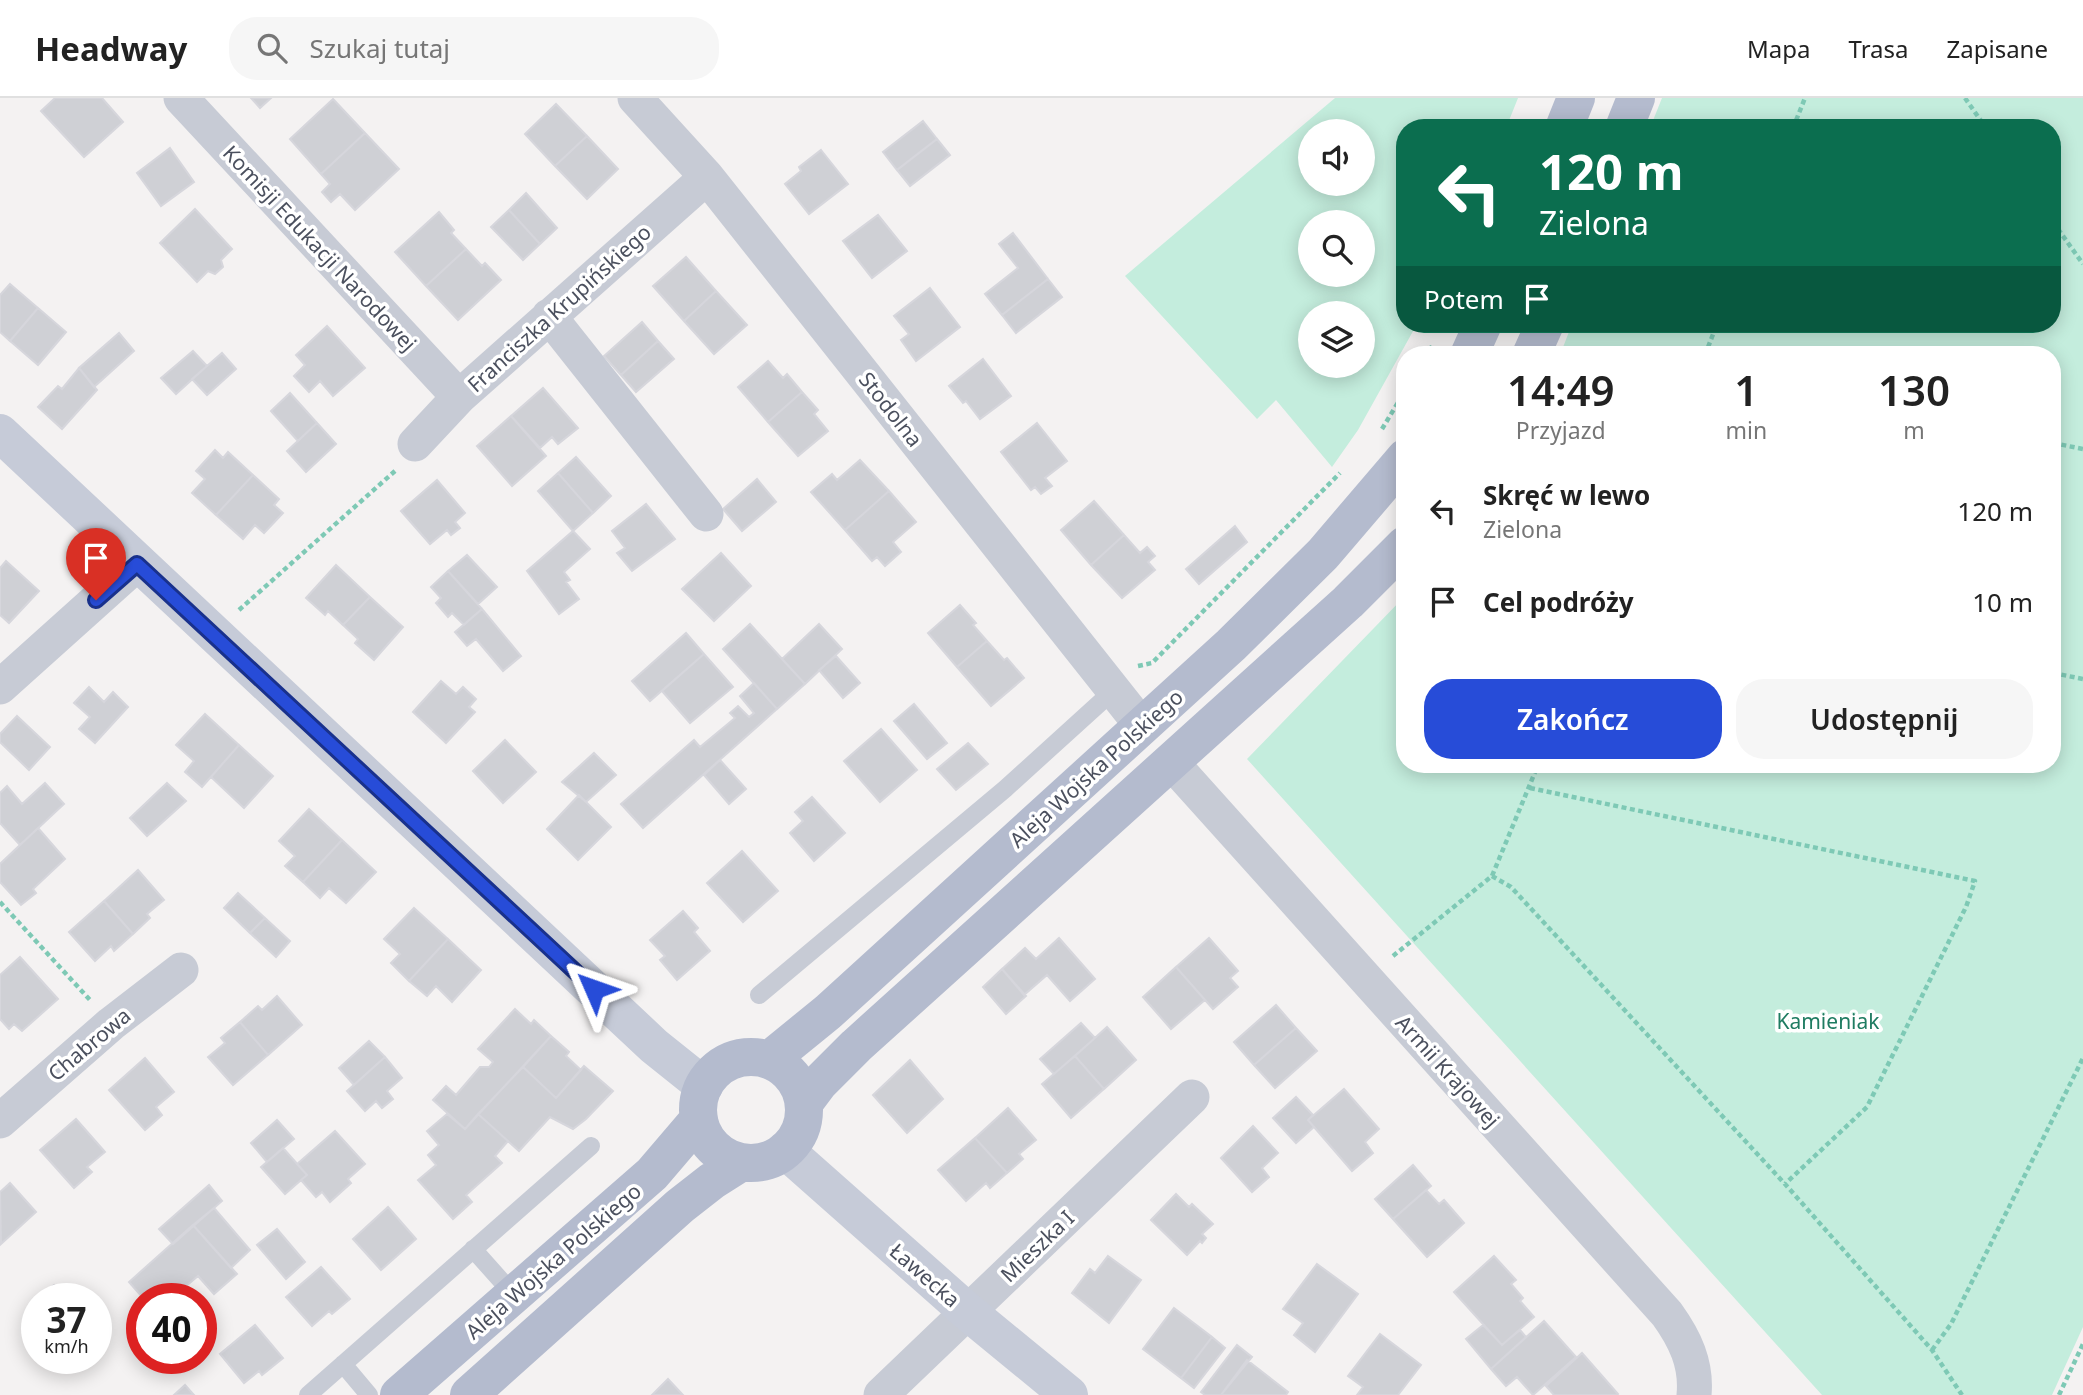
<!DOCTYPE html>
<html lang="pl">
<meta charset="utf-8">
<style>
body{margin:0;font-family:"Noto Sans",sans-serif;background:#f6f6f6;color:#222;height:100vh;display:flex;flex-direction:column;font-size:26px;white-space:nowrap}
*{box-sizing:border-box;margin:0}
p{font-size:23px;color:#767676}
.icon{flex:none;width:38px;height:38px;fill:none;stroke:currentColor;stroke-width:2;stroke-linecap:round;stroke-linejoin:round}
.map{position:relative;flex:1;overflow:hidden}
.side{position:absolute;left:1396px;top:248px;width:665px;height:427px;display:flex;flex-direction:column;background:#fff;border-radius:28px;box-shadow:0 4px 18px #0003}
.side>*{flex:none}
.guide{position:absolute;left:1396px;top:21px;width:665px;height:214px;border-radius:28px;box-shadow:0 4px 18px #0003;background:#0b6e4f;color:#fff;overflow:hidden}
.fabs{position:absolute;left:1298px;top:21px;display:grid;gap:14px}
.fabs a{display:grid;place-items:center;width:77px;height:77px;border-radius:50%;background:#fff;box-shadow:0 4px 18px #0003;font-size:35px}
.speed{position:absolute;left:21px;top:1185px;display:flex;gap:14px;font-size:35px;font-weight:700;text-align:center}
.speed>*{display:grid;place-content:center;width:91px;height:91px;border-radius:50%;background:#fff;box-shadow:0 4px 18px #0003;line-height:1}
.speed small{font-size:18px;font-weight:400}
.speed .limit{border:10px solid #d22;background:#fff;color:#111}
.pin{position:absolute;display:grid;place-items:center;width:60px;height:60px;color:#fff;margin:-72px -30px;border-radius:50% 50% 50% 0;rotate:-45deg;box-shadow:0 0 7px #0007}
.pin .icon{rotate:45deg}
.me{position:absolute;width:77px;margin:-38px;rotate:313deg;stroke-linejoin:round;filter:drop-shadow(0 0 5px #0008)}
.turn{display:flex;align-items:center;gap:24px;height:147px;padding:0 28px;font-size:32px}
.turn .icon{width:91px;height:91px;stroke-width:2.5}
.turn b{display:block;font-size:49px;line-height:60px}
.then{display:flex;align-items:center;height:66px;padding:0 28px;background:#0003;gap:14px;font-size:26px}
.eta{display:flex;justify-content:space-evenly;align-items:center;height:119px;text-align:center}
.eta b{font-size:42px;font-weight:600;line-height:49px}
.button{display:flex;gap:14px;margin-top:auto;padding:14px 28px}
.button a{flex:1;height:80px;border-radius:28px;background:#274cd8;color:#fff;font-size:28px;font-weight:600;line-height:80px;text-align:center}
.button a+a{background:#f6f6f6;color:#222}
ul{padding:0;list-style:none}
li{display:flex;align-items:center;gap:21px;height:91px;padding:0 28px}
li div{flex:1}
li b{display:block;font-size:26px}
li em{font-style:normal}
header{display:flex;align-items:center;gap:42px;box-sizing:border-box;height:98px;padding:0 35px;background:#fff;border-bottom:2px solid #e0e0e0}
header strong{font-size:33px}
nav{display:flex;gap:38px;margin-inline-start:auto;font-size:24px}
.search{width:490px;height:63px;background:#f6f6f6;display:flex;align-items:center;gap:18px;box-sizing:border-box;padding:0 24px;border-radius:28px;color:#767676;font-size:26px}
.map>svg:first-child{display:block}
.green{fill:#c4eddd;fill-rule:evenodd}
.building{fill:#cfd0d5;stroke:#d6d6dc;stroke-width:2}
.lines{fill:none;stroke-linecap:round;stroke-linejoin:round}
.path{stroke:#7ec9b5;stroke-width:4.5;stroke-dasharray:5 3.5;stroke-linecap:butt}
.lane{stroke:#c7cbd5;stroke-width:18}
.street{stroke:#c7cbd5;stroke-width:35}
.secondary{stroke:#c6cbd8;stroke-width:38}
.primary{stroke:#b4bbce;stroke-width:38}
.route-casing{stroke:#19318c;stroke-width:18}
.route{stroke:#274cd8;stroke-width:12}
.labels{text-anchor:middle;dominant-baseline:central;stroke-width:7;stroke-linejoin:round;paint-order:stroke}
.street-label{font-size:21px;fill:#4b505e;stroke:#fff}
.park-label{font-size:21px;fill:#1f7c62;stroke:#fff}
</style>
<header>
<strong>Headway</strong>
<div class="search"><svg class="icon" aria-label="search" viewBox="0 0 24 24"><circle cx="10" cy="10" r="6"/><path d="M15 15l6 6"/></svg>Szukaj tutaj</div>
<nav><a>Mapa</a><a>Trasa</a><a>Zapisane</a></nav>
</header>
<div class="map">
<svg width="2083" height="1297" viewBox="0 0 2083 1297">
<rect width="100%" height="100%" fill="#f4f2f2"/>
<path class="green" d="M1335,0H1518L1506,30H1405V226H1417L1358,332L1332,369L1276,302L1257,321L1125,178ZM1311,33H1363V86H1311ZM1311,124H1363V177H1311ZM1311,215H1363V268H1311Z
M1662,0H2083V1229L2052,1297H1822L1247,661L1405,498V667H2053V257H1560L1572,226H2053V30H1650Z"/>
<path class="building" d="M55,0H102L123,24L84,59L41,13Z
M251,0H271L260,10Z
M333,1L365,35L321,76L290,41Z
M556,6L587,38L555,68L525,36Z
M923,23L937,41L897,72L883,54Z
M365,35L399,71L355,112L340,96L331,104L322,94L330,86L321,76Z
M587,38L618,71L587,101L555,68Z
M937,41L950,57L910,88L897,72Z
M170,50L194,84L161,108L137,75Z
M821,52L848,86L809,116L785,86L801,73L799,69Z
M526,95L557,130L540,146L509,112Z
M195,111L232,151L221,162L223,169L215,176L208,173L197,184L160,145Z
M509,112L540,146L523,162L491,129Z
M439,114L454,132L451,135L466,151L426,188L395,154Z
M878,117L907,153L872,180L843,143Z
M1013,135L1048,181L1002,217L985,196L1018,170L999,146Z
M466,151L482,168L485,165L501,182L458,222L426,188Z
M686,159L716,193L684,223L653,188Z
M1048,181L1062,199L1016,235L1002,217Z
M10,186L38,210L10,243L0,234V197Z
M930,190L960,229L916,263L901,242L909,236L894,218Z
M716,193L747,227L714,256L684,223Z
M38,210L66,234L38,267L10,243Z
M642,224L658,243L621,277L604,258Z
M327,228L365,270L333,298L320,283L309,294L294,278L305,267L296,257Z
M119,235L134,253L94,289L79,270Z
M658,243L674,261L636,294L621,277Z
M193,253L207,268L176,296L161,280Z
M222,255L236,271L207,297L192,281Z
M983,261L1011,298L980,321L966,303L963,305L949,288Z
M768,263L783,280L787,276L802,294L768,324L738,289Z
M79,270L97,292L62,331L38,309L58,288L62,291Z
M543,290L578,330L558,346L552,339L540,350L511,318Z
M802,294L818,312L814,316L828,333L798,358L768,324Z
M290,295L317,325L298,343L271,313Z
M511,318L546,358L512,388L477,348Z
M317,325L336,346L306,374L287,353Z
M1037,325L1067,363L1045,380L1052,388L1041,396L1035,389L1031,392L1001,354Z
M215,352L223,360L228,354L253,377L216,417L192,395L205,381L196,373Z
M576,359L611,398L593,415L558,375Z
M860,362L889,393L845,432L811,394L832,376L837,382Z
M558,375L593,415L573,433L538,393Z
M253,377L279,401L274,407L283,415L264,435L255,427L243,441L216,417Z
M757,381L776,404L742,433L723,411Z
M437,382L465,415L455,424L460,430L451,437L447,432L430,446L401,413Z
M889,393L916,424L893,444L901,454L885,468L877,459L872,463L845,432Z
M1094,403L1124,437L1091,467L1061,432Z
M646,406L675,441L632,473L617,455L625,450L612,433Z
M1235,428L1247,444L1199,486L1186,471Z
M573,433L590,451L564,474L570,482L566,484L579,501L559,516L527,473Z
M1124,437L1140,455L1147,449L1155,458L1148,464L1155,472L1122,500L1091,467Z
M721,455L751,488L714,523L682,491Z
M467,457L497,489L478,506L448,473Z
M6,463L39,493L9,525L0,517V470Z
M336,467L370,499L343,527L328,513L325,517L306,500Z
M448,473L482,511L464,527L452,515L448,519L436,505L441,500L431,489Z
M370,499L403,529L374,562L355,545L358,541L343,527Z
M960,507L976,525L973,527L987,543L957,569L928,535Z
M482,511L521,558L503,573L476,541L467,548L455,534Z
M750,526L805,586L777,611L723,551Z
M819,526L842,551L805,586L782,561Z
M686,535L704,556L650,603L632,583Z
M987,543L1004,562L1007,560L1024,580L991,608L957,569Z
M704,556L733,589L690,625L662,593Z
M836,558L860,585L843,600L819,572Z
M441,583L456,596L463,589L476,601L469,609L475,614L446,645L413,614Z
M754,585L777,611L643,730L621,706L694,642L700,649L735,620L730,615L738,608L749,619L754,615L740,598Z
M89,589L104,604L113,594L128,609L95,645L79,631L90,619L74,605Z
M914,606L947,645L927,661L894,623Z
M205,616L239,647L202,689L185,674L194,663L176,647Z
M17,618L50,649L29,672L0,644V636Z
M881,631L917,672L880,704L844,663Z
M505,642L536,674L503,705L473,673Z
M968,645L988,666L956,692L937,671Z
M239,647L273,678L244,710L211,679Z
M594,655L616,677L586,704L562,684Z
M720,662L746,691L729,706L704,677Z
M45,685L64,706L20,747L0,725V695L7,688L22,706Z
M167,685L186,703L147,738L130,720Z
M579,697L611,729L578,762L547,731Z
M812,699L845,735L814,763L790,735L803,723L795,714Z
M309,711L342,742L303,784L285,768L295,758L279,743Z
M38,730L65,761L33,791L36,795L21,807L0,784V766Z
M342,742L376,774L346,805L329,790L320,800L303,784Z
M742,753L778,793L743,824L707,785Z
M138,772L164,802L147,816L150,820L133,836L104,803Z
M238,795L265,820L250,835L224,810Z
M104,803L133,836L114,853L111,848L95,863L69,834Z
M414,810L448,841L409,883L391,865L400,856L384,841Z
M683,813L698,830L694,834L710,853L677,882L660,862L665,858L650,842Z
M265,820L290,843L276,859L250,835Z
M1059,840L1095,881L1070,903L1047,877L1024,897L1002,871L1025,850L1036,861Z
M1209,840L1238,873L1230,880L1238,889L1213,911L1176,869Z
M448,841L481,872L452,904L436,888L427,898L409,883Z
M20,859L58,901L22,933L14,926L9,931L0,921V877Z
M1176,869L1205,902L1171,931L1143,899Z
M1002,871L1026,898L1006,916L983,889Z
M277,898L302,927L268,957L240,924L258,908L262,912Z
M1276,907L1296,930L1254,967L1234,944Z
M515,911L531,926L534,922L551,938L465,1031L433,1002L446,988L456,997L480,969H489L493,964L478,951Z
M240,924L268,957L233,987L208,959L225,945L221,940Z
M1081,925L1095,940L1054,976L1040,961Z
M1107,929L1136,962L1104,991L1075,958Z
M1296,930L1317,953L1275,990L1254,967Z
M551,938L569,954L566,958L581,972L556,1000L523,969Z
M369,943L385,959L354,987L339,970Z
M1075,958L1104,991L1071,1020L1042,986Z
M385,959L402,980L387,993L393,1001L382,1010L376,1003L365,1013L347,993Z
M145,960L174,994L156,1009L162,1017L145,1032L109,992Z
M910,962L943,1001L907,1035L873,997Z
M584,968L613,993L586,1021L573,1031L550,1019L519,1053L478,1016L523,969L556,1000Z
M1344,991L1379,1031L1365,1044L1373,1055L1352,1073L1308,1022Z
M1296,999L1313,1017L1308,1022L1314,1029L1296,1045L1273,1020Z
M1008,1010L1036,1042L1019,1056L1023,1061L1007,1075L975,1040Z
M447,1016L465,1031L478,1016L508,1043L495,1058L502,1065L466,1097L472,1104L453,1121L418,1082L436,1067L428,1057L439,1047L427,1033Z
M76,1021L105,1054L87,1069L92,1074L74,1090L40,1052Z
M277,1022L294,1041L267,1064L251,1045Z
M1253,1028L1278,1055L1262,1070L1269,1079L1252,1094L1221,1060Z
M335,1033L365,1066L348,1081L351,1085L330,1104L322,1094L316,1099L301,1082L307,1077L297,1066Z
M975,1040L1007,1075L990,1090L986,1085L966,1103L938,1072Z
M283,1050L307,1077L285,1096L261,1069Z
M1413,1067L1431,1088L1393,1121L1375,1101Z
M10,1085L36,1114L1,1146L0,1094Z
M209,1087L222,1103L173,1146L159,1131Z
M1426,1092L1439,1106L1444,1102L1464,1125L1427,1159L1393,1121Z
M1176,1096L1189,1109L1192,1106L1213,1126L1202,1136L1206,1140L1202,1145L1200,1143L1187,1157L1151,1122Z
M388,1109L416,1141L381,1172L353,1141Z
M214,1110L250,1152L231,1170L193,1127Z
M193,1127L237,1176L214,1196L198,1178L172,1200H143L129,1184Z
M277,1131L305,1164L286,1181L257,1147Z
M1108,1158L1141,1182L1109,1225L1072,1195L1090,1171L1095,1175Z
M1494,1158L1516,1182L1511,1186L1523,1200L1520,1203L1534,1219L1502,1247L1454,1194Z
M1317,1166L1358,1196L1315,1254L1294,1237L1303,1225L1283,1211Z
M321,1169L350,1201L332,1216L329,1213L312,1228L286,1199Z
M54,1187L66,1200H38Z
M1174,1210L1212,1239L1181,1280L1143,1251Z
M1544,1223L1576,1259L1533,1297L1517,1279L1506,1288L1491,1271Z
M255,1227L283,1260L262,1277L259,1273L244,1285L220,1256Z
M1483,1227L1502,1247L1520,1232L1526,1239L1491,1271L1466,1241Z
M1380,1236L1421,1267L1398,1297H1357L1363,1289L1348,1278Z
M1212,1239L1225,1250L1194,1290L1181,1280Z
M1237,1247L1252,1259L1221,1297H1205L1201,1294Z
M1582,1255L1618,1296L1617,1297H1554L1546,1288Z
M1247,1262L1288,1294L1286,1297H1221Z
M668,1281L683,1297H652Z
M185,1287L194,1297H174Z"/>
<g class="lines">
<path class="path" d="M1965,0L1986,30
M1793,30L1805,0
M2053,124L2083,166
M1427,257L1432,248
M1705,257L1717,226
M1382,331L1405,293
M2053,345L2083,351
M239,512L395,373
M1138,568L1152,565L1340,375
M2053,575L2083,581
M1530,690L1975,783L1966,809L1867,1009L1785,1086
M1492,778L1511,789L1785,1086L1932,1252L1962,1297
M0,804L90,902
M1393,858L1492,778L1538,667
M1932,1252L1951,1226L2083,960
M2059,1297L2083,1246"/>
<path class="lane" d="M759,897L1005,691L1113,593
M473,1151L514,1197
M343,1266L369,1297
M308,1297L591,1048"/>
<path class="street" d="M181,0L459,299
M635,0L707,79L1142,628
M549,218L706,416
M415,346L459,299L707,79
M0,589L137,466
M1171,664L1667,1216C1685,1241 1697,1266 1694,1297
M0,1023L111,926L181,872
M881,1297L1192,999"/>
<path class="secondary" d="M0,335L654,948L704,988
M785,1052L968,1214L1069,1297"/>
<path class="primary" d="M1564,30L1576,0
M1624,30L1636,0
M1469,257L1483,226
M1531,257L1545,226
M698 1012a53 53 0 1 1 106 0a53 53 0 1 1-106 0Z
M769,962L828,914L1231,547L1323,456L1405,360
M804,1005L819,985L856,948L1348,504L1405,447
M399,1297L652,1076L699,1021
M469,1297L680,1108L712,1083L742,1064"/>
</g>
<g class="lines">
<defs>
<path id="route" d="M96,502L137,466L594,891"/>
</defs>
<use href="#route" class="route-casing"/>
<use href="#route" class="route"/>
</g>
<g class="labels">
<g class="street-label">
<text transform="translate(320 150) rotate(47)">Komisji Edukacji Narodowej</text>
<text transform="translate(559 210) rotate(-42)">Franciszka Krupińskiego</text>
<text transform="translate(891 311) rotate(52)">Stodolna</text>
<text transform="translate(1096 670) rotate(-42)">Aleja Wojska Polskiego</text>
<text transform="translate(89 946) rotate(-40)">Chabrowa</text>
<text transform="translate(1448 973) rotate(48)">Armii Krajowej</text>
<text transform="translate(1037 1148) rotate(-44)">Mieszka I</text>
<text transform="translate(553 1163) rotate(-41)">Aleja Wojska Polskiego</text>
<text transform="translate(925 1177) rotate(41)">Ławecka</text>
</g>
<g class="park-label">
<text x="1828" y="923">Kamieniak</text>
</g>
</g>
</svg>
<div class="fabs">
<a><svg class="icon" aria-label="sound" viewBox="0 0 24 24"><path d="M4 9h4l5-4v14l-5-4H4zM17 9q2 3 0 6"/></svg></a>
<a><svg class="icon" aria-label="search" viewBox="0 0 24 24"><circle cx="10" cy="10" r="6"/><path d="M15 15l6 6"/></svg></a>
<a><svg class="icon" aria-label="layers" viewBox="0 0 24 24"><path d="M12 4l9 5-9 5-9-5zM3 14l9 5 9-5"/></svg></a>
</div>
<div class="speed"><div>37<small>km/h</small></div><div class="limit">40</div></div>
<div class="pin" style="left:96px;top:502px;background:#d93025"><svg class="icon" aria-label="arrive" viewBox="0 0 24 24"><path d="M6 21V4h12l-3 4 3 4H6"/></svg></div>
<svg class="me" style="left:594px;top:891px" viewBox="-20 -20 40 40"><path d="M0-17L14 15 0 8-14 15z" fill="#274cd8" stroke="#fff" stroke-width="4"/></svg>
<div class="guide">
<div class="turn"><svg class="icon" aria-label="left" viewBox="0 0 24 24"><path d="M17 20v-9H6M10 6l-5 5 5 5"/></svg><div><b>120 m</b>Zielona</div></div>
<div class="then">Potem<svg class="icon" aria-label="arrive" viewBox="0 0 24 24"><path d="M6 21V4h12l-3 4 3 4H6"/></svg></div>
</div>
<section class="side">
<div class="eta">
<div><b>14:49</b><p>Przyjazd</p></div>
<div><b>1</b><p>min</p></div>
<div><b>130</b><p>m</p></div>
</div>
<ul>
<li><svg class="icon" aria-label="left" viewBox="0 0 24 24"><path d="M17 20v-9H6M10 6l-5 5 5 5"/></svg><div><b>Skręć w lewo</b><p>Zielona</p></div><em>120 m</em></li>
<li><svg class="icon" aria-label="arrive" viewBox="0 0 24 24"><path d="M6 21V4h12l-3 4 3 4H6"/></svg><div><b>Cel podróży</b></div><em>10 m</em></li>
</ul>
<div class="button"><a>Zakończ</a><a>Udostępnij</a></div>
</section>
</div>
